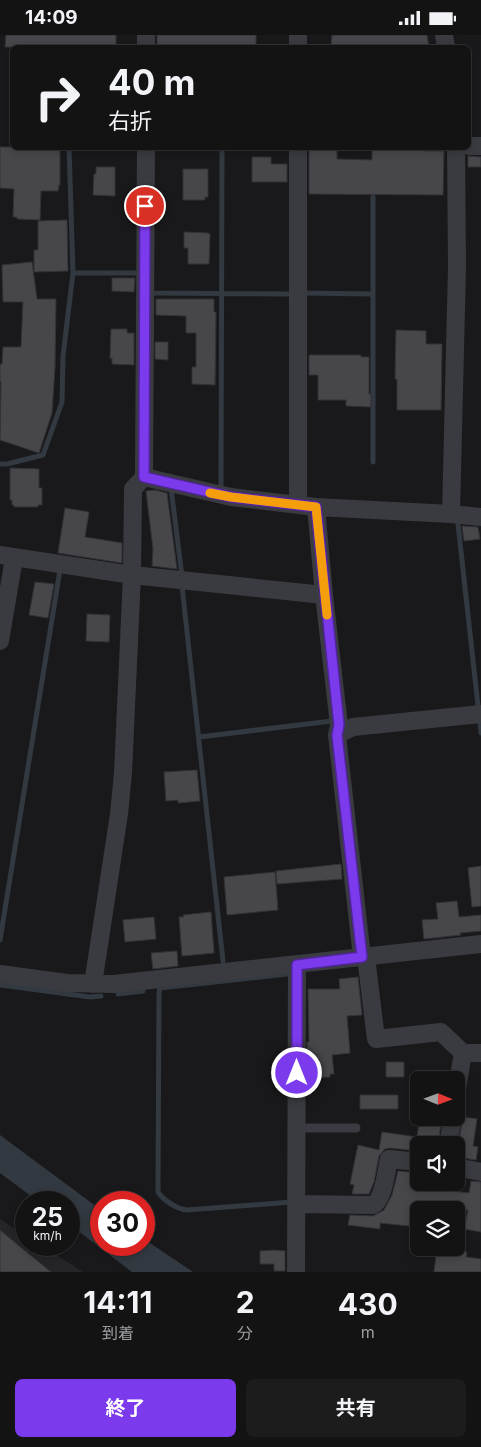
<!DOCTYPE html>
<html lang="ja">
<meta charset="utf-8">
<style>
body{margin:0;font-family:Inter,"Noto Sans JP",sans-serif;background:#1c1c1d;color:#f1f3f6;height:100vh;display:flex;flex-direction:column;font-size:19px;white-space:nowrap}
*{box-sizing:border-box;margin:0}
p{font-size:16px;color:#9d9ea0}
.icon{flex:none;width:28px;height:28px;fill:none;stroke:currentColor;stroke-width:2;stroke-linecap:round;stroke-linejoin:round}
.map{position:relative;height:1237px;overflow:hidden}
.panel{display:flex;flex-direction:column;background:#131314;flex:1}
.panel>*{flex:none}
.hud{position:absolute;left:10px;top:10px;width:461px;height:105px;border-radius:8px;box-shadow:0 2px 8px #0003,0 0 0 1px #323234;background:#131314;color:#f1f3f6;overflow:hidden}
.needle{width:32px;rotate:91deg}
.tools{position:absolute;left:410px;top:1036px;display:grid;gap:10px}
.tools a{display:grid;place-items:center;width:55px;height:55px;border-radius:8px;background:#131314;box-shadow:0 2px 8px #0003,0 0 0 1px #323234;font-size:25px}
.speed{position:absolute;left:15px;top:1156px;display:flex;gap:10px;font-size:25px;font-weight:700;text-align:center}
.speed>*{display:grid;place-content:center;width:65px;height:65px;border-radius:50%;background:#131314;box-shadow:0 2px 8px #0003,0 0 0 1px #323234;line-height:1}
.speed small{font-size:12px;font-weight:400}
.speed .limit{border:8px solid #d22;background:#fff;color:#111}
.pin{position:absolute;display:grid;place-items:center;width:42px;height:42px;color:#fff;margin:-21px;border:2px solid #fff;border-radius:50%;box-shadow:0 1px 5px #0007}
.me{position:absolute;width:55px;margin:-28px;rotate:0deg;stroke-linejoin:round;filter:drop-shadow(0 0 4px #0008)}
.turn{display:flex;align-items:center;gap:18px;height:105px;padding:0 15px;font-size:22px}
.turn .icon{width:65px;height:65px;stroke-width:2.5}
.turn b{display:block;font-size:35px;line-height:42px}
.eta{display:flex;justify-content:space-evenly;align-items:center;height:85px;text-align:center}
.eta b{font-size:30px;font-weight:700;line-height:35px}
.cta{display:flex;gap:10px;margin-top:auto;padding:10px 15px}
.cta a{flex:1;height:58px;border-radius:8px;background:#7c3aed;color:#fff;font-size:20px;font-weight:700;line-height:58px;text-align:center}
.cta a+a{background:#1c1c1d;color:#f1f3f6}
.status{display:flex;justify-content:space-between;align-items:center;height:35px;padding:0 25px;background:#131314;direction:ltr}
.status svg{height:14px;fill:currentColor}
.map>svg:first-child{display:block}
.built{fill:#252528}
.water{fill:#323940}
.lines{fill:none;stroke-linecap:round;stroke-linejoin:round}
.stream{stroke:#323940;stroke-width:5}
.building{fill:#46464b;stroke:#333337}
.lane{stroke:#3a3b40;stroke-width:9}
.street{stroke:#3a3b40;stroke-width:18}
.route-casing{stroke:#51269a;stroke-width:12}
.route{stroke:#7c3aed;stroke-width:9}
.slow{stroke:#f59e0b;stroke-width:9}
</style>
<div class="status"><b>14:09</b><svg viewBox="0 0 49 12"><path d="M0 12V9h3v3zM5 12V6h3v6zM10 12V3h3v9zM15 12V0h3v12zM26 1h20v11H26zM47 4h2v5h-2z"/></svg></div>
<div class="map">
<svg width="481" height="1237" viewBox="0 0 481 1237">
<rect width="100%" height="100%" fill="#19191b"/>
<path class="built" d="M0,1184L26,1201V1210H41L83,1237H0Z"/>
<path class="water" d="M0,1100L101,1175V1210H144V1204L193,1237H132L69,1189V1168L39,1167L0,1138Z"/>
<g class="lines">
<path class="stream" d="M222,12V0
M69,112L73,238H137
M151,255V258L290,259
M302,258L373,259V162
M373,259V427
M0,429H7L43,420L62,367L63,321L73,238
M221,452L222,112
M171,453L182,541
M458,489L478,671
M182,551L223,926
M480,688L481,698
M199,702L332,686
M0,905L60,535
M287,939L160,953L159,957L158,1157C164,1166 177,1174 187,1175L292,1167
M1,950L90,962L101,961
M118,959L143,956"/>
</g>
<path class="building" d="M6,0H116V12H5Z
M157,0H256V12H157Z
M332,0H427L429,12H331Z
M0,112H60V150H59L58,156H41L40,185L17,184V182H13L14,154L0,153Z
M309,112H337V124L372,125V112H424V116H444L443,160L309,159Z
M468,121L481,122V132H468Z
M252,122H271V129H287V147H252Z
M96,132H115V161L93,160L94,139H96Z
M183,134H208V162H205V165H183Z
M67,185L68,236L34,237V215H38V186Z
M184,197L208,198L210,199L209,229H188V213H184Z
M32,227L37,264H56L55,332L52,378L39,418L0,405L1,347H0V329H2L3,312H21L23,267H3L2,230Z
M112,243H135L134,257L112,256Z
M156,264H214V277H216L215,350L192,349V332H196V298H186V281L156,280Z
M111,294H127V298H134V330L112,329V323L110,324Z
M396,295L426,296V309H442L441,375H397V344H395Z
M155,307H168V325L155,324Z
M309,320H361V322H369V359H371V372L346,371V365H318V340H309Z
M10,433L39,434V453H42V470H38V472H14V470H12V465H10Z
M155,455L167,458L177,534L152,531L153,514L146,456Z
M65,473L89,477L85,502L122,508V528L58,518Z
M462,491L478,492L480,504L464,506Z
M35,547L54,549L48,583L29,580Z
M87,579L110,580L109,607L86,606Z
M197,735L200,766L178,768V765L166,766L164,737Z
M341,829L342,844L277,849L276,836Z
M481,831V871L472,872L468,833Z
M275,837L278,875L227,880L224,842Z
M457,866L459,882L481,880V896L460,898L461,900L424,904L422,885L438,884L436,868Z
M211,877L214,918L182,921L179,882H184L183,880Z
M154,882L156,904L125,907L123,885Z
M177,916L178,931L153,934L151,918Z
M358,942L362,980L347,981L350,1018L332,1020L334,1039H330V1042L307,1043V1007H309L308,954H340L339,944Z
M386,1027H404V1042H386Z
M360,1060H398V1074H360Z
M420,1082H442L438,1110H419V1116L390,1113L385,1114L379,1121L374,1147L369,1159H352L354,1150L350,1149L358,1110L379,1115L382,1097L417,1102Z
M463,1082L477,1084L473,1111L478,1112L476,1125L456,1122Z
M398,1136L419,1138V1148H438L437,1154L469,1158L471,1146L481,1147V1197L464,1194L468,1175H436L437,1172L412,1169L409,1191L380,1188V1194L348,1190L350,1180L373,1181L384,1175L392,1160Z
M0,1195L51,1237H0Z
M437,1213L467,1217L466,1222L481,1224V1237H434Z
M274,1215L285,1216V1236H274V1229H260V1216Z"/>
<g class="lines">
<path class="lane" d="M297,1093H356"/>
<path class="street" d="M444,0L446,12
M146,12V0
M298,12V0
M469,111H481
M144,442L231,462L316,472L451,479L481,482
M298,470V112
M316,472L324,560
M451,479L457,232L456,112
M0,520L132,540L324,560L339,690L337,700L362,922
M0,606L14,523
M337,700L353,692L481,679
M366,922L376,1004L441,997L463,1018L456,1059
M0,939L67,948L114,949L481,909
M93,949L119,779L123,738L132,540L133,454L144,442L146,112
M463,1018H481
M448,1110L453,1082
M456,1132L481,1137
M297,1169L373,1170C384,1164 386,1136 389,1124L419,1127
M296,1237L297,929"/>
</g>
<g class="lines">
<defs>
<path id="route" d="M145,171L144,442L231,462L316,472L339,690L337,700L362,922L297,930V1038"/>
</defs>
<use href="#route" class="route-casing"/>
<use href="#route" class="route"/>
<path class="slow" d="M210,458L231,462L316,472L327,580"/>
</g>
</svg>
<div class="tools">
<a><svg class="needle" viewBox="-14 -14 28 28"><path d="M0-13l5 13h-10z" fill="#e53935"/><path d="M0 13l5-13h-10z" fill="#9d9ea0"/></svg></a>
<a><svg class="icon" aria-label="sound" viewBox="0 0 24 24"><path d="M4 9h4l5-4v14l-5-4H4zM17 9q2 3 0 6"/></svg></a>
<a><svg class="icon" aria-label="layers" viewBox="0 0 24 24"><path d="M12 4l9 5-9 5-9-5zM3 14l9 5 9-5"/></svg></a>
</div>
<div class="speed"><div>25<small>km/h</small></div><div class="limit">30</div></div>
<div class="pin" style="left:145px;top:171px;background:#d93025"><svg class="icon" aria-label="arrive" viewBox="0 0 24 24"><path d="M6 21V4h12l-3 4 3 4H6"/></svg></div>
<svg class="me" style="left:297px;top:1038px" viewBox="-20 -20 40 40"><circle r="17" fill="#7c3aed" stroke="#fff" stroke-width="3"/><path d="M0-11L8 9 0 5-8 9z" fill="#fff"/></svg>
<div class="hud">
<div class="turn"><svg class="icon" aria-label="right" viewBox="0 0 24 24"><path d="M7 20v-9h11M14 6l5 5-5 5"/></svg><div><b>40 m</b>右折</div></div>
</div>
</div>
<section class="panel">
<div class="eta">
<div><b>14:11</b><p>到着</p></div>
<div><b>2</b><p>分</p></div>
<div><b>430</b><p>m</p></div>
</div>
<div class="cta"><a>終了</a><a>共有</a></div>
</section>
